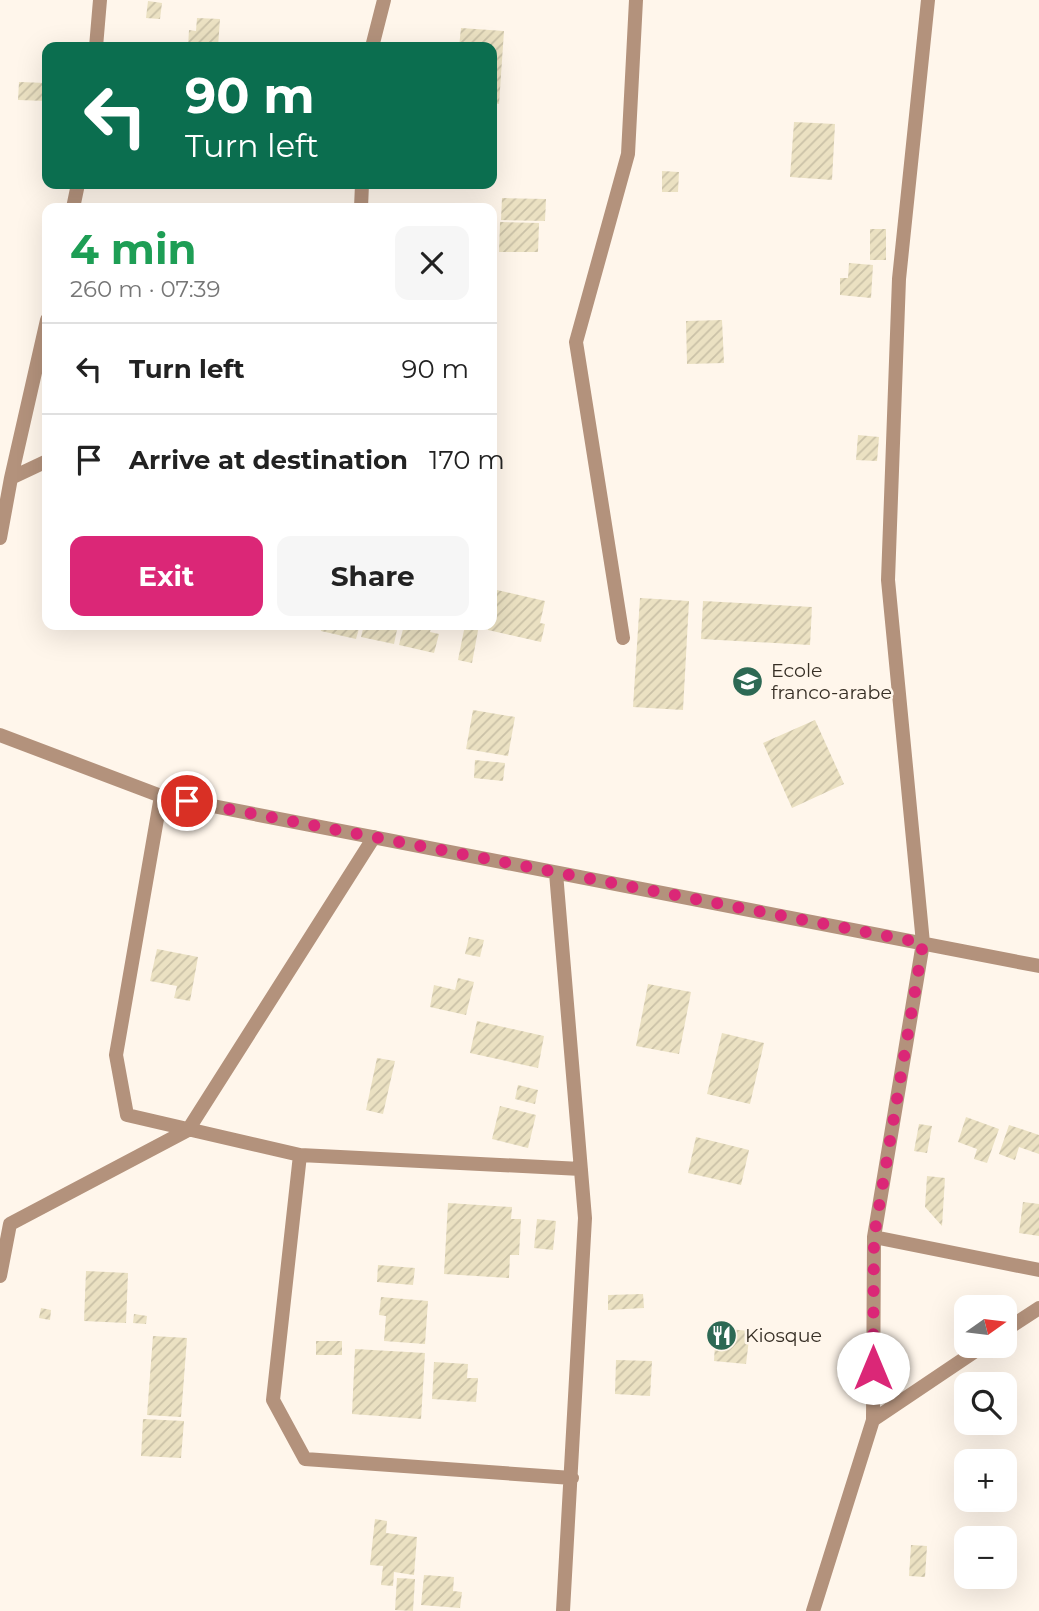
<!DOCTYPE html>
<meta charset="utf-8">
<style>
body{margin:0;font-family:Montserrat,sans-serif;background:#f6f6f6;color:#222;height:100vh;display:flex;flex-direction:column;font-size:26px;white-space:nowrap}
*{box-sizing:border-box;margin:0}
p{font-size:23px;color:#767676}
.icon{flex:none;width:38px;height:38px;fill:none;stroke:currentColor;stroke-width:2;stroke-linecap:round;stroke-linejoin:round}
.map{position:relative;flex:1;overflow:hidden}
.side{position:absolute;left:42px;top:203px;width:455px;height:427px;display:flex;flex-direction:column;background:#fff;border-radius:14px;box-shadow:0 7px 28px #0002}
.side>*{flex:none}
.guide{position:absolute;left:42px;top:42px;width:455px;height:147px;border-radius:14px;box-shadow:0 7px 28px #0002;background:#0b6e4f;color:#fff;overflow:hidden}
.needle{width:46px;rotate:76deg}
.controls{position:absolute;left:954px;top:1295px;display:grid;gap:14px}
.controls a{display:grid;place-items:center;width:63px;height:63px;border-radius:14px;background:#fff;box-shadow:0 7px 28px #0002;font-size:35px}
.pin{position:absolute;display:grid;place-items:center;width:60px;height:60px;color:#fff;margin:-30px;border:4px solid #fff;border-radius:50%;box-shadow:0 2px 7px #0007}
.me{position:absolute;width:77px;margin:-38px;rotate:0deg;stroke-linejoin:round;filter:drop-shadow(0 0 5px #0008)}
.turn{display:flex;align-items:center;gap:24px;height:147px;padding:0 28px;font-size:32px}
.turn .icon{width:91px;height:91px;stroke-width:2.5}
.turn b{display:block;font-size:49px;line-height:60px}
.round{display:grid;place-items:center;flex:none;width:74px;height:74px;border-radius:14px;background:#f6f6f6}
.summary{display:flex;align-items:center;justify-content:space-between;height:119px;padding:0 28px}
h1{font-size:42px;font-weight:700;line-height:52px;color:#1e9e55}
.action{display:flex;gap:14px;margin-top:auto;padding:14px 28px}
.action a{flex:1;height:80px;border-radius:14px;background:#db2777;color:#fff;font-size:28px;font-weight:700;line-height:80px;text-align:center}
.action a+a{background:#f6f6f6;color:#222}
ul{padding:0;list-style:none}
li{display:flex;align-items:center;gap:21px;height:91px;padding:0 28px;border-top:2px solid #e0e0e0}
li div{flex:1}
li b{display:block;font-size:26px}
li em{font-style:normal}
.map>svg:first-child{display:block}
.building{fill:url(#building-hatch)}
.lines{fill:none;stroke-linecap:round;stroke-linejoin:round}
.minor{stroke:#b3927c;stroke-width:14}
.route{stroke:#db2777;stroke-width:12;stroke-dasharray:0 21.6}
.labels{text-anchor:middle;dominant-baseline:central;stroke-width:5;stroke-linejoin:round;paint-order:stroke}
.poi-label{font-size:19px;fill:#372f25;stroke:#fff6eb;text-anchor:start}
</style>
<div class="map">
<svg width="1039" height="1611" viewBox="0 0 1039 1611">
<defs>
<pattern id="building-hatch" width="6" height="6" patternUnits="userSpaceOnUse" patternTransform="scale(1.75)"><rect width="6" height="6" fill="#ebe1c2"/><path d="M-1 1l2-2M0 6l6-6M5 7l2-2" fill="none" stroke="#cac1a7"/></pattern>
</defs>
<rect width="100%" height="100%" fill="#fff6eb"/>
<path class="building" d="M148,1L162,3L160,19L146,18Z
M197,18L220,19L218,47H188L189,30L196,31Z
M461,28L504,31L499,104L492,103V47H459Z
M19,82L47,83V101L18,100Z
M794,122L835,124L832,180L790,177Z
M662,171L679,172L678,192H662Z
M502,198L546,199L545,221L501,220Z
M500,222L539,223L538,252H499Z
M870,229H886V260H870Z
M849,263L873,265L871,298L840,295V278H848Z
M722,320L724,363L687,364L686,321Z
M858,435L879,437L877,461L856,460Z
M497,590L545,601L540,623L545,624L541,642L488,630L489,625H492Z
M640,598L689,601L683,710L633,707Z
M703,601L812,607L810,645L701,639Z
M322,625H360L356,639L321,631Z
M364,625H398L394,644L361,637Z
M404,625H432L430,632L439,634L434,653L399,645Z
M465,625H479L472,663L458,660Z
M473,710L515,717L508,756L466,749Z
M815,720L844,784L792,808L763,743Z
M475,760L505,763L503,781L474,778Z
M469,937L484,940L480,957L465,954Z
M157,949L198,957L190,1001L174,998L177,986L150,981Z
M458,978L474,982L466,1015L430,1007L434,985L455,990Z
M648,984L691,992L679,1054L636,1046Z
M477,1021L544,1036L538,1068L470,1053Z
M722,1033L764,1043L750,1104L707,1094Z
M377,1058L395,1061L383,1114L366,1110Z
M518,1085L538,1090L535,1104L515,1099Z
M500,1106L536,1115L528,1148L492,1139Z
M966,1117L999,1129L987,1163L974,1159L977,1149L958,1142Z
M919,1124L932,1126L927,1153L914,1151Z
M1009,1125L1039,1135V1154L1019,1147L1015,1160L999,1154Z
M696,1137L749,1150L741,1185L688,1173Z
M927,1176L945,1178L942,1226L925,1207Z
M1023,1202L1039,1204V1236L1019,1233Z
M448,1203L512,1207L511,1219H521L519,1255H510L509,1278L444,1274Z
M537,1219L556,1221L553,1250L534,1248Z
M378,1265L415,1268L413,1285L377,1282Z
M86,1271L128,1273L126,1323L84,1321Z
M643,1294L644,1308L608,1310V1295Z
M381,1297L428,1301L425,1344L384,1341L386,1316L379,1315Z
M41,1308L51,1310L50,1320L39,1318Z
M134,1314L147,1316L146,1324L133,1323Z
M716,1328L750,1331L746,1364L714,1361Z
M153,1336L187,1338L181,1417L147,1415Z
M316,1341H342V1355H316Z
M355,1349L425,1353L421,1419L352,1414Z
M616,1360L652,1361L650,1396L615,1394Z
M434,1362L468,1364L467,1378H478L476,1402L432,1399Z
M143,1419L184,1421L181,1458L141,1456Z
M375,1519L387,1521L386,1533L417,1537L414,1575L394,1572L393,1586L381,1585L383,1566L370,1565Z
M911,1545L927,1546L925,1577L909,1576Z
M424,1575L454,1577L453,1591L462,1592L460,1608L421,1605Z
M397,1578L415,1579L413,1611L395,1610Z"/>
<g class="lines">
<path class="minor" d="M96,47L100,0
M372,47L384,0
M73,208L78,184
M361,208L362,184
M11,478L47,461
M0,538L11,478L47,320
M623,638L576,342L628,154L636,0
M0,735L161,796L1039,966
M161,796L116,1055L127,1115L300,1155L273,1400L305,1459L572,1478
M556,873L585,1218L563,1611
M300,1155L581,1169
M874,1237L1039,1270
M0,1276L10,1224L188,1130L374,837
M1004,1331L1039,1308
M873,1420L983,1346
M813,1611L873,1420L874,1237L923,943L888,580L899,279L928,0"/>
</g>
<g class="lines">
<path class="route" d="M187,801L923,943L874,1237L873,1368"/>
</g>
<defs>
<symbol id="school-disc" viewBox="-11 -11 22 22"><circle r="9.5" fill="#2d6954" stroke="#fff6eb"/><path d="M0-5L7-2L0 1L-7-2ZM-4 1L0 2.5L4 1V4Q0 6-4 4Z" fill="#fff"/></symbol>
<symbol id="restaurant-disc" viewBox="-11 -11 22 22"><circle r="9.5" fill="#2d6954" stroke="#fff6eb"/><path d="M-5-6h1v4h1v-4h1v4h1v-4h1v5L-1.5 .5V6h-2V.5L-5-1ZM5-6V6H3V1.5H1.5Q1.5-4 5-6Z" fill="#fff"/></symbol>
</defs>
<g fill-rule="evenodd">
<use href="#school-disc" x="730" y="664" width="35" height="35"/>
<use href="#restaurant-disc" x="704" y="1318" width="35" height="35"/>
</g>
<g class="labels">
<g class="poi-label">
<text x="771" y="670">Ecole<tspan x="771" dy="22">franco-arabe</tspan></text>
<text x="745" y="1335">Kiosque</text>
</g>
</g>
</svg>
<div class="controls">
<a><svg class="needle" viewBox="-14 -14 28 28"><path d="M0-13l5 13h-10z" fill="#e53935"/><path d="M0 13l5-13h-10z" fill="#767676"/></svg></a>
<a><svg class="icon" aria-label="search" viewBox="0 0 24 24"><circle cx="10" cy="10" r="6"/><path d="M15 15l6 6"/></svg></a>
<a>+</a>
<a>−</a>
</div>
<div class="pin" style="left:187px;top:801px;background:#d93025"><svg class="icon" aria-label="arrive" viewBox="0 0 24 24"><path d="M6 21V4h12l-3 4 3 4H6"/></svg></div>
<svg class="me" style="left:873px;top:1368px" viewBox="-20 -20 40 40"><circle r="19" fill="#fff"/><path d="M0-13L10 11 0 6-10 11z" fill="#db2777"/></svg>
<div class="guide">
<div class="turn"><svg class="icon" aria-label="left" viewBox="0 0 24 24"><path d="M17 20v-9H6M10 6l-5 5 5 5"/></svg><div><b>90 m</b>Turn left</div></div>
</div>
<section class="side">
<div class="summary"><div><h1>4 min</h1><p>260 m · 07:39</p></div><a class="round"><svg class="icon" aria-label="close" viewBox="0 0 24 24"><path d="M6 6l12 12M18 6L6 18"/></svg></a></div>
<ul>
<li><svg class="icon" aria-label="left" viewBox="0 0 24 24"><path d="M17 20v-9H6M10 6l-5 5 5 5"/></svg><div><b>Turn left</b></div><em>90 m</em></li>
<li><svg class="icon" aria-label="arrive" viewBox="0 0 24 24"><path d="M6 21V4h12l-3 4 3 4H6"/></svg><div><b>Arrive at destination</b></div><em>170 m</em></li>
</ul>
<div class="action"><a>Exit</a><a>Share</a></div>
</section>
</div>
